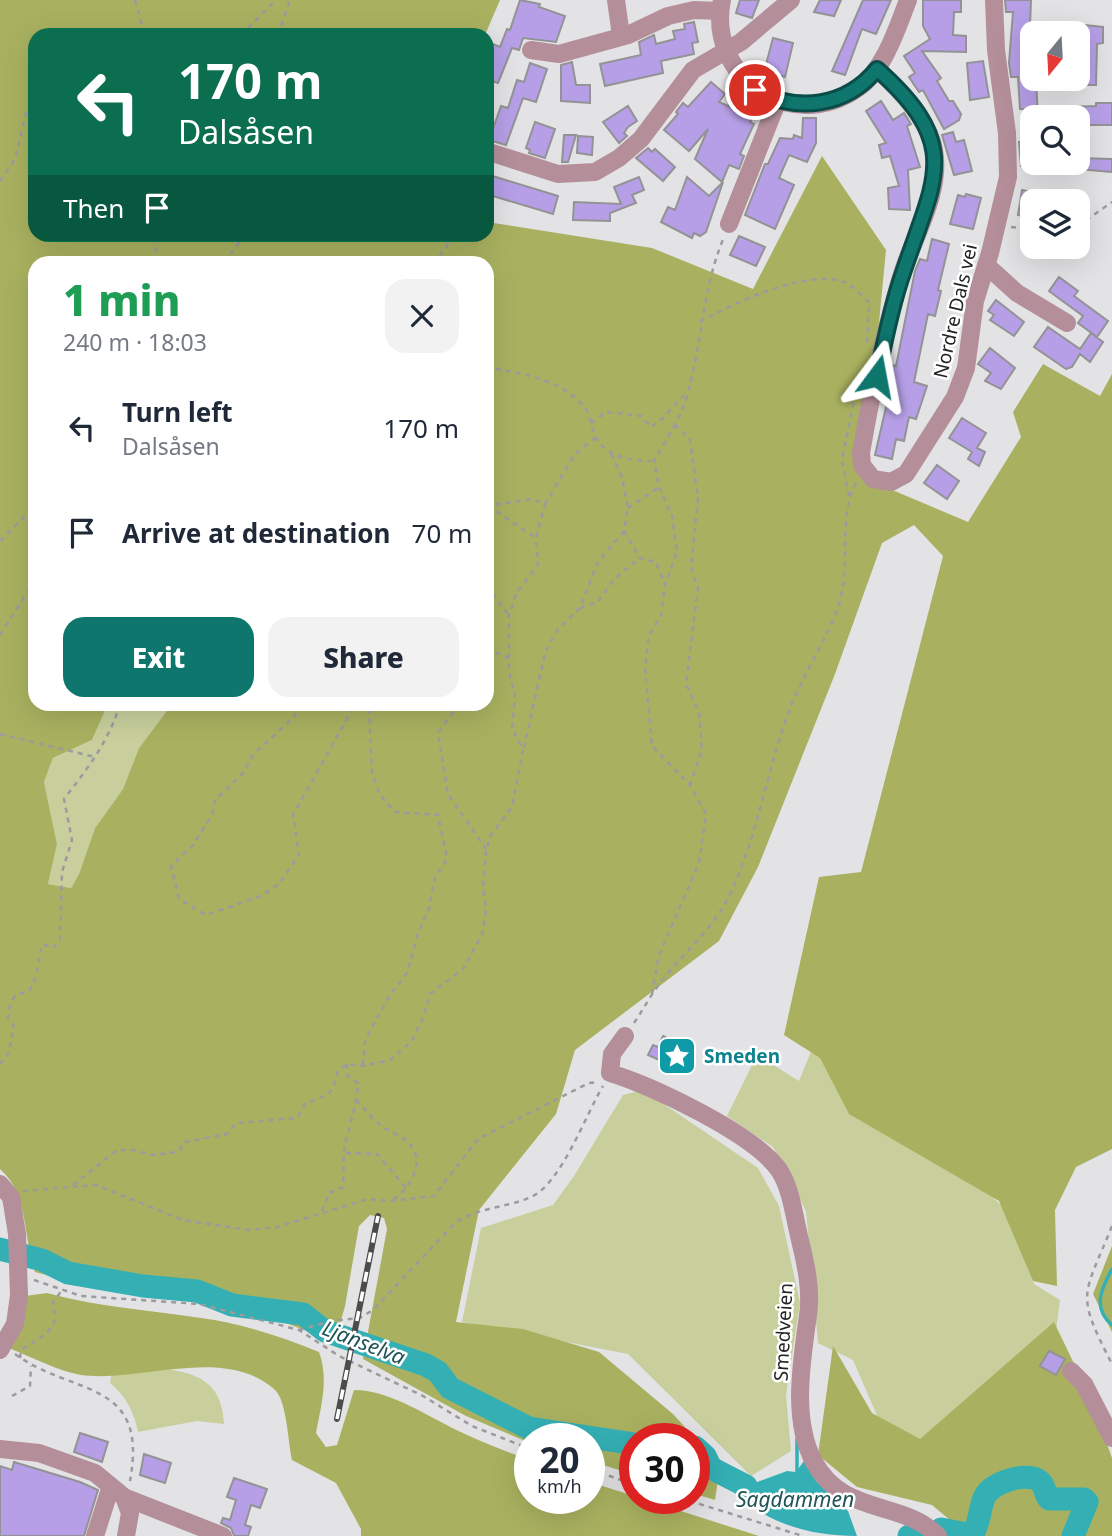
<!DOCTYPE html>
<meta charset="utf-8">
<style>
body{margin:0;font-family:"Noto Sans",sans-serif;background:#f2f2f3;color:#1f2937;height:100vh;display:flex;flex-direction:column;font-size:26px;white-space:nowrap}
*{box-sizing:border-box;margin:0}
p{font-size:23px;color:#747a83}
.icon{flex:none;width:38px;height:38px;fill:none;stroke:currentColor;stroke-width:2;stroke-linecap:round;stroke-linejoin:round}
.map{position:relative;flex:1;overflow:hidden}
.panel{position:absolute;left:28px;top:256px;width:466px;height:455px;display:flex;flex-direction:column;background:#fff;border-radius:21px;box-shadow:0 7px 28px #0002}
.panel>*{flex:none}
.guide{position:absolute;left:28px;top:28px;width:466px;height:214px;border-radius:21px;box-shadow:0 7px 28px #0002;background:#0b6e4f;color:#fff;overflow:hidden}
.needle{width:46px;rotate:198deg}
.fabs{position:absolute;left:1020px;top:21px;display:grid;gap:14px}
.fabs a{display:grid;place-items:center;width:70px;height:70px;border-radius:14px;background:#fff;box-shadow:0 7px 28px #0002;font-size:35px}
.speed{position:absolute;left:514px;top:1423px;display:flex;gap:14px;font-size:35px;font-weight:700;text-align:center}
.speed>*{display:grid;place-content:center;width:91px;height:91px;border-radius:50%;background:#fff;box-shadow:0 7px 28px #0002;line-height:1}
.speed small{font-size:18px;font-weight:400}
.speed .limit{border:10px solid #d22;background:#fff;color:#111}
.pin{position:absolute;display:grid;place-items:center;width:60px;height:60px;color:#fff;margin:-30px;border:4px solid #fff;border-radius:50%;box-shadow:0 2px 7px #0007}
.me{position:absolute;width:77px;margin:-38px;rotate:13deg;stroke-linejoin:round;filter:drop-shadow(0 0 5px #0008)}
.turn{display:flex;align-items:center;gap:24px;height:147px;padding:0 35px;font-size:32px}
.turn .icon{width:91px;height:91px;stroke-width:2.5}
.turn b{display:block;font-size:49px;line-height:60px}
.then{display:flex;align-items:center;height:66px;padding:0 35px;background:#0003;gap:14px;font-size:26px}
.round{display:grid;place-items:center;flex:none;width:74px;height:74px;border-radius:21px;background:#f2f2f3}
.summary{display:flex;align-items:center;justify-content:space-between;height:119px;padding:0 35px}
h1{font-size:42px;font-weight:800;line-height:52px;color:#1e9e55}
.primary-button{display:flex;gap:14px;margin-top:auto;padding:14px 35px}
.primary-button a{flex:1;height:80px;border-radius:21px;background:#0f766e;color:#fff;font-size:28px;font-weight:800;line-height:80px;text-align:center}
.primary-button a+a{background:#f2f2f3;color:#1f2937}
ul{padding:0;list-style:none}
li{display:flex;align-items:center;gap:21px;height:105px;padding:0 35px}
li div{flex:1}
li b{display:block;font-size:26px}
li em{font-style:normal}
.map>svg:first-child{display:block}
.green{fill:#c8cf9c}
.forest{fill:#a9b160;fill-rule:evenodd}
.water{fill:#34b0b5}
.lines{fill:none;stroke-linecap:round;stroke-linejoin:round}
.stream{stroke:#34b0b5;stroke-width:3.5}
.river{stroke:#34b0b5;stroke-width:23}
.building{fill:#b69fe7;stroke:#939294;stroke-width:2}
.path{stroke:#9b9b9d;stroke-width:2.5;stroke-dasharray:5 5;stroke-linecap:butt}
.minor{stroke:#b48f9a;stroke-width:18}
.rail-casing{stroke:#4a4b4b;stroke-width:6}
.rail{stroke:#fff;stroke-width:3.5;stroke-dasharray:10;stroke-linecap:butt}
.minor-bridge{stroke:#b48f9a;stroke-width:18}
.route-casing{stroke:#0a4d48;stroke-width:18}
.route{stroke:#0f766e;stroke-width:12}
.labels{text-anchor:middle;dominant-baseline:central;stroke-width:5;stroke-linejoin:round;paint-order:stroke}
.street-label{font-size:19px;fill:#222323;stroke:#fff}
.culture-label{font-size:19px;font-weight:bold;fill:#0d838f;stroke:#fff;text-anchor:start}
.water-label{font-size:21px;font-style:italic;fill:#205355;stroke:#fff}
</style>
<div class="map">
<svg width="1112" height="1536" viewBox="0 0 1112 1536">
<rect width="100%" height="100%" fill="#e3e3e5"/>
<path class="green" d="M108,704H172L139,748L123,789L95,828L79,874L71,888L48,884L57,844L44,782L53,758L92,740Z
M814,1044L935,1142L1005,1209L1034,1284L1060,1300L1052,1362L930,1444L882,1427L853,1360L818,1343L806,1211L773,1147L727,1116L757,1055L799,1081Z
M643,1090L758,1168L779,1206L800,1303L786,1395L791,1451L751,1476L628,1354L462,1322L481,1228L553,1205L574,1176L623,1095Z
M136,1364C180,1372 222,1369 224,1424L197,1421L138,1432C134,1412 126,1396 110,1383L112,1372Z"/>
<path class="forest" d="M0,0H500L485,35H35V234H486L487,222L652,248L753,289L822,156L886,250L864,478L968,522L1021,437L1013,412L1043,364L1100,396L1112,374V1149L1076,1167L1055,1210L1057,1286L1033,1281L999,1201L849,1114L820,1058L784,1035L819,877L861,872L943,556L914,525L882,543L835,674L758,867L719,941L575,1050L556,1114L479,1210L456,1322L523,1329L599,1352L673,1414L695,1438H635V1475L590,1461V1438H530V1443L466,1416L363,1359L387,1229L384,1218L370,1215L359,1226L345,1306L336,1338H325L270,1317L228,1306L173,1295L91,1287L35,1272C23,1238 29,1194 0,1169ZM35,262H486V704H172L139,748L123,789L95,828L79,874L71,888L48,884L57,844L44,782L53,758L92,740L108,704H35Z
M1112,1246V1332L1093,1294Z
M47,1293C98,1307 149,1310 201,1318C240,1323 282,1337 319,1352C329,1379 321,1406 316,1433L326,1447L337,1445L354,1390C392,1390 431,1419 465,1434C486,1444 508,1452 530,1460V1498H590V1482L759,1536H361V1529L336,1483L292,1460C288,1443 287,1399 274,1389C223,1345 140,1383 81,1375C58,1371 32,1357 11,1349L25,1296Z
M1054,1322L1092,1401L1112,1458V1536H969L932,1505L857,1487L818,1455L833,1346L872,1413L920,1439Z
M695,1439L720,1467L715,1500L695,1494Z"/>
<path class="water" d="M806,1458L816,1481L848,1511L857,1536C818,1536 774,1527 744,1499L746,1486L787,1471L796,1472Z"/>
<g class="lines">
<path class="stream" d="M1112,1269C1101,1289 1092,1308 1112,1325
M797,1473V1439"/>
<path class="river" d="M0,1249L42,1260L68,1273L143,1286L197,1291L232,1305L303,1314L325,1331L426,1365L438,1372L450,1388L529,1428L635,1444
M695,1447L705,1456L711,1468L746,1486
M941,1529L972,1535C980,1524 979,1510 984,1498C990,1483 1024,1472 1038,1480C1045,1484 1044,1493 1049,1499H1084L1087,1502L1073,1536
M909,1536L927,1531"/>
</g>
<path class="building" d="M520,0L540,4L539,7L565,16L556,42L523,38L519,50L512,48L498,83L486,79V61L493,44L500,47L507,29L510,30Z
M740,0H759L752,18L736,13Z
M820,0H841L834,16L814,12Z
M863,0H891L876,34L862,29L845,75L832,71Z
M923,0H961V12H954L953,35L966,36V52L922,51L941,78L937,81L949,101H953L961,114L959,120L944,129L923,90L919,92L909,77L915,73L904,56L930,39L923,26Z
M1005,0H1031L1028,77L1036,79L1038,117H1025V109H1020L1018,77H1011L1009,63L1013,12H1006Z
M694,22L698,42L692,43L694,54L661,61L663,73L605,86L600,64L641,55L639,42L654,35L656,44L675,39L673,31L685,29L684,24Z
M1066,23L1103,27V43L1097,44L1096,85H1078V33H1066Z
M773,38L793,43L785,77L764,72Z
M983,61L989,97L970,100L967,63Z
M572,62L576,85H590V103L561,101V65Z
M530,63L547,69L536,102L523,98L506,145L489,140L501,106L508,108L517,80L524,82Z
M711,82L725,94L719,102L742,112L747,101L757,106L750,122L754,124L740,154L744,156L739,169L729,165L722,182L695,159L708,129L689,151L664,130L678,114L676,112L683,103L688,107Z
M881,101L893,120L904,113L911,124L907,126L920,167L908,170L910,210L889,209L888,188L899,186L890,156L882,158L879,145L886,143L866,111Z
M1096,103H1112V125H1078V117H1065V107L1096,106Z
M628,106L637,121L628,127L624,133L627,136L619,143L603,122Z
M803,118H816V143L807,162L789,155L779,178L794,185L775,229L745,215L765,164H768L780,138L793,139L794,135L802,138Z
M535,122L555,129L545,158L529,153L530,150L526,148Z
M953,132L956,142L964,140L972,171L954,175L942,135Z
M1022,132L1032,133V166H1021L1019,142H1021Z
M564,135H576L568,162H562Z
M578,136L593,137L592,155L577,153Z
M648,148L652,152L655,149L675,167L663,181L636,158Z
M1078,158L1112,159V172L1078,169Z
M486,174L558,196L553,214L486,194Z
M639,177L644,190L632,195L636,203L610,213V221L573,220L574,202L621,204L614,187Z
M687,177L709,196L723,182L706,232L700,236L694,233L692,238L661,222L668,207L675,210Z
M1022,190L1053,196V201H1032V218L1018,215Z
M966,194L981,198L973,229L950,224L958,195L965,197Z
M739,236L765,247L756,266L730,255Z
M932,239L949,244L938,290L941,291L935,316L928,314L914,382L927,386L916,419L909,417L904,441L896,439L892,459L875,455L892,381L887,380L890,365L896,366L915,271L920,259L927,261Z
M1059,277L1078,291L1074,296L1108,321L1097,337L1078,323L1083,316L1049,291Z
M996,300L1024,322L1014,336L990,320L994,315L988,311Z
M1048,327L1080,349L1091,333L1103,342L1090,362L1080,354L1072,367L1066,369L1034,347Z
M990,348L1015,368L1001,389L985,381L991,373L978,364Z
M962,418L986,433L977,448L985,452L979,466L968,459L972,452L949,438Z
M937,465L959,481L947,499L924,483Z
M663,1036L679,1044L668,1064L648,1055L653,1045L658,1047Z
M1049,1351L1065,1359L1056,1375L1040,1366Z
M80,1433L108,1442L102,1462L74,1452Z
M144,1454L171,1463L165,1483L140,1475Z
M14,1462L80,1482L98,1490L84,1536H0V1466L12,1470Z
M234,1478L267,1489L260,1508L251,1505L245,1525L251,1527L248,1536H234L231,1528L221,1523L223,1518L230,1520L236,1500L227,1497Z"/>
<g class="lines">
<path class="path" d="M135,0L145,35
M241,35L276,0
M278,35L290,0
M0,181L15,159L26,113L35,101
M1078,226L1112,202
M1011,227L1032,229
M152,262L161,234
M224,262L246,234
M432,262L446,249L451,234
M700,322C731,304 814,265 848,284C855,288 862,296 869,302L867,342
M486,367C522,374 560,378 585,408C590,414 591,426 594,433C604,458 631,461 654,461
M591,423L606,412L641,416L651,427L663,418L687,392
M675,425L690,439L698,498L691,567L698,588L686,684L699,712L702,750L690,785
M849,496L842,460L860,372
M486,506L532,499L545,504L575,454L595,438
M488,506L536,538
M628,508L659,487
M624,531L640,558L656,562L664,583
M0,541L28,513L35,510
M486,586L509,615
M580,608L598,602L614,579L640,558
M0,635L35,580
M486,649L509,658
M301,704L294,717L253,755L243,773L215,800L212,815L193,845L171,866L179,899L206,915L261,896L279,884L299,855L293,815L352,710V704
M459,704L438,733L448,794L486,849
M0,734L95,757
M524,748L545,653L557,630L580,608L598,562L624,531L628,508L622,477L611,454
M652,994L659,955L699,863L706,814L690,785L652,746L645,668L649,636L661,615L665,585L677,551L672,516L659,487L654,461C667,438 683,415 689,389C703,336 702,290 724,237
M634,1023C643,1010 650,996 660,983C684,952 714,929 731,892C758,834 767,770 789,711C802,676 824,645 837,610C853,569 836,518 857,481
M0,1064L9,1052L14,1026L8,1018C10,1002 11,994 28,992C40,977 36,961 43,944L53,948L60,940L62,872L72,840L64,799C88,768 109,741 120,704
M363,1065L365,1040L389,996L407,973L418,933L429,908L435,877L447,859L438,815L395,812L380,795L372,773L369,704
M356,1100C365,1109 373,1120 383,1127C390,1132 400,1135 407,1141C428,1160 410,1188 393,1200
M346,1153L377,1154L408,1190
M73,1185L117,1150H133L152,1155L178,1152L185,1142L227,1134L236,1123L297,1118L305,1104C329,1093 332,1098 338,1070L347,1064L363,1066L390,1060L411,1042L422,1021L430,994L463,969L482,935L486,911L483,888L486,850L491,835L512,807L523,750L512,728L515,695L509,673V615L516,594L538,565L536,538L545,504
M23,1191L96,1185L183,1220L248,1230L277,1227L368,1199L390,1201L434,1196L478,1139L589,1083L598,1082
M322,1211L329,1193L343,1187C344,1175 343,1151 345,1143C350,1124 357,1104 358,1083L347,1075V1064
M1112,1226C1083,1298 1075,1292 1112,1364
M34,1280L81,1296L199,1304L299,1330L339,1356L423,1396L472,1426L530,1449
M299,1330L331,1321L360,1318L373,1310L455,1223C478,1207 506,1208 531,1197C561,1184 586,1114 603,1086
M15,1354C74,1397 149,1378 130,1481
M20,1358L21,1350C32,1342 56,1333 55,1315C55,1311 52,1308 52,1304L62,1290
M12,1396L30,1386L31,1366
M590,1469L635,1485
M680,1498L803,1536"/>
<path class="minor" d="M616,0L621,36
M722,0C706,78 793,135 858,88C884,70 897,29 908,0
M531,50L559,54L628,35L668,16L694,10L720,11
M877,69C900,90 928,118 934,150C942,193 913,237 901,277C884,334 871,395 861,453L862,465L873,479L891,482L906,474L955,397L966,368L975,301L990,253L1008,177L1007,133L996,50L994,0
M486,151L558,174L595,172L619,158L641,139L693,70L741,42L791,0
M729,224L778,100
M986,265L1017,293L1067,323
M625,1036L612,1054L610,1073C653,1086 754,1134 779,1170C791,1188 794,1215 799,1236C805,1261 812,1289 808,1315C802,1360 791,1419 814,1462C844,1517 902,1499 938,1536
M0,1184L11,1197L17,1234
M0,1350L15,1324L19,1295
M1071,1371L1084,1384L1112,1438
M0,1449L39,1453L95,1473L124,1497L223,1536
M124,1497L130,1513L126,1536
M95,1536L111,1486"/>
<defs>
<path id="rail" d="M337,1419L378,1216"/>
</defs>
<use href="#rail" class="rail-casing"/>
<use href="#rail" class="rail"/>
<path class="minor-bridge" d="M17,1234L19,1295"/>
</g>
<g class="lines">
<defs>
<path id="route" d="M755,90C797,113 846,107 877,69C964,146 934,179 903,273C891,306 885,342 877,376"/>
</defs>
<use href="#route" class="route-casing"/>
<use href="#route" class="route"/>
</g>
<defs>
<symbol id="sight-square" viewBox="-11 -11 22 22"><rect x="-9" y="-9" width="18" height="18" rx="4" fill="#0f9aa8" stroke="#fff"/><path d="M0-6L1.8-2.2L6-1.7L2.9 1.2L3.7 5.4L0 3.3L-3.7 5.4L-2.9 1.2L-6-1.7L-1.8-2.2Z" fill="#fff"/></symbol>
</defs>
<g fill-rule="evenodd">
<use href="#sight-square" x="655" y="1034" width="44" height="44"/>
</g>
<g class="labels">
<g class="street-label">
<text transform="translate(955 311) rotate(-77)">Nordre Dals vei</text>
<text transform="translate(783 1332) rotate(-87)">Smedveien</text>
</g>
<g class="culture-label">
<text x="704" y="1056">Smeden</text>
</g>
<g class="water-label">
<text transform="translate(364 1342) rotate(21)">Ljanselva</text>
<text x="795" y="1499">Sagdammen</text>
</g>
</g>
</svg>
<div class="fabs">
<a><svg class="needle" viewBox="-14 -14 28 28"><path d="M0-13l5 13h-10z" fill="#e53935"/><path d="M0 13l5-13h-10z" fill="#747a83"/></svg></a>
<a><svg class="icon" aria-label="search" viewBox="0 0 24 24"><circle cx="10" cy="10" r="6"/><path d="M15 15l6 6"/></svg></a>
<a><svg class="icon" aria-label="layers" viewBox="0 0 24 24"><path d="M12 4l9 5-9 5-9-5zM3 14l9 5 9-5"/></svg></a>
</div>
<div class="speed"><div>20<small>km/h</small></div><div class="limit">30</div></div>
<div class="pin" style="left:755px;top:90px;background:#d93025"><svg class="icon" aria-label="arrive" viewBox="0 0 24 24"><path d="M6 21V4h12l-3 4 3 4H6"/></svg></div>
<svg class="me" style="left:877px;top:376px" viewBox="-20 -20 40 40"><path d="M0-17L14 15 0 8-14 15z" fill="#0f766e" stroke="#fff" stroke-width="4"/></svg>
<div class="guide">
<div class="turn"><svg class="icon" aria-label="left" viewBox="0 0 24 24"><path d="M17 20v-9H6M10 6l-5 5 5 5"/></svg><div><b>170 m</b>Dalsåsen</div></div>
<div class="then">Then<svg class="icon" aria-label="arrive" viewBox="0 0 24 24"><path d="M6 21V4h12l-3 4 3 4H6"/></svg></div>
</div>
<section class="panel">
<div class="summary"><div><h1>1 min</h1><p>240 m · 18:03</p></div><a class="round"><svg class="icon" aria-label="close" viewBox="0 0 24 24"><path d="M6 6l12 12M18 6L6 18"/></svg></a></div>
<ul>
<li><svg class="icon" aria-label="left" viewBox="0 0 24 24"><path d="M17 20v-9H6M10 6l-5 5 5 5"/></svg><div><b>Turn left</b><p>Dalsåsen</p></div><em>170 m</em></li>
<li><svg class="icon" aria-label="arrive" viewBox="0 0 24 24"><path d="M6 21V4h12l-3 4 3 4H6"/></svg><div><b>Arrive at destination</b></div><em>70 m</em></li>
</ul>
<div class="primary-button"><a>Exit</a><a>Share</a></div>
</section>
</div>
